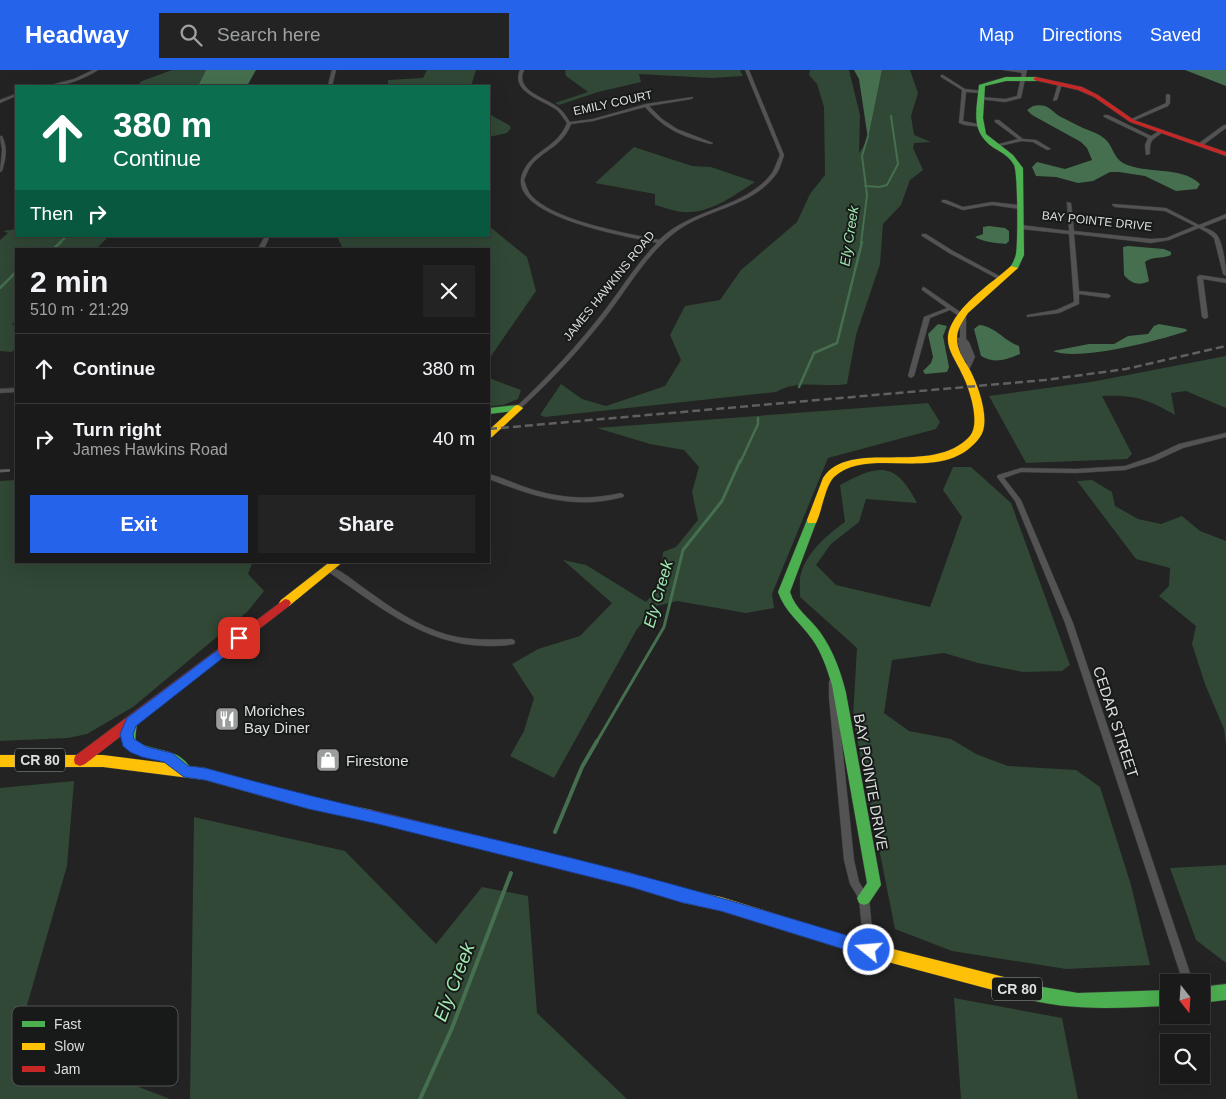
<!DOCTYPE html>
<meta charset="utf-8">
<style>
body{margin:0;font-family:Arial,sans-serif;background:#232323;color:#f1f3f6;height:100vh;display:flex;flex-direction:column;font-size:19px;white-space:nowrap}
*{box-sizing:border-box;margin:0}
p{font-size:16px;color:#9fa1a2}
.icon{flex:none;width:28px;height:28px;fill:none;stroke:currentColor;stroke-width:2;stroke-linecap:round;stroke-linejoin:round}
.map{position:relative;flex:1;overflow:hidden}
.details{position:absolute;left:15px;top:178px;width:475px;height:315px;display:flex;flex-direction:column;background:#1a1a1a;border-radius:0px;box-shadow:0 5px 20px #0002,0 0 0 1px #383839}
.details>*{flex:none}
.guide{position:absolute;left:15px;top:15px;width:475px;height:152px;border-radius:0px;box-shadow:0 5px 20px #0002,0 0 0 1px #383839;background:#0b6e4f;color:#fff;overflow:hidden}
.needle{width:32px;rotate:163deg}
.fabs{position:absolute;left:1160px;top:904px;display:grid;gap:10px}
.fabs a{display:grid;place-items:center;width:50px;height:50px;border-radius:0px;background:#1a1a1a;box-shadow:0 5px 20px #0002,0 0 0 1px #383839;font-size:25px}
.pin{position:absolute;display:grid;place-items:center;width:42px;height:42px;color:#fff;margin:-21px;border-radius:10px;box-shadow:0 2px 8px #0006}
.me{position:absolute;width:55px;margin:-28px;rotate:287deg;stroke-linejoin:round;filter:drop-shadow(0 0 4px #0008)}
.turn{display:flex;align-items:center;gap:18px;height:105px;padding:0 15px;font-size:22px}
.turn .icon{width:65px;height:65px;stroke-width:2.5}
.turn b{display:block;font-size:35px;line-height:42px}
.then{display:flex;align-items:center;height:48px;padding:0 15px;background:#0003;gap:10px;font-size:19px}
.round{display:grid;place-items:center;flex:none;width:52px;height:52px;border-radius:0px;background:#232323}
.headline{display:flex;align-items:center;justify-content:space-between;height:85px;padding:0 15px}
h1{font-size:30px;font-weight:800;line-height:38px}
.primary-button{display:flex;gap:10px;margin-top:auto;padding:10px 15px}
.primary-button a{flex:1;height:58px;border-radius:0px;background:#2563eb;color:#fff;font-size:20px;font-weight:800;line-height:58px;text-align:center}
.primary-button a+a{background:#232323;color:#f1f3f6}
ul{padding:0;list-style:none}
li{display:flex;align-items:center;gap:15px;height:70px;padding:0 15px;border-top:1px solid #383839}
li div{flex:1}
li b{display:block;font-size:19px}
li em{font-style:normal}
header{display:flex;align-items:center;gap:30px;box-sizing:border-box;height:70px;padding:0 25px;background:#2563eb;color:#fff}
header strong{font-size:24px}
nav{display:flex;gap:28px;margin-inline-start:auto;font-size:18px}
.search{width:350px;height:45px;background:#232323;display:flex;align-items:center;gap:12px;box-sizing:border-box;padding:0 18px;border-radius:0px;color:#9fa1a2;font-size:19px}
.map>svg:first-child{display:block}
.green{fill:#314836}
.water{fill:#456f4f}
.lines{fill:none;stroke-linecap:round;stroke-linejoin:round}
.stream-far3{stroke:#456f4f;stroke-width:2}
.stream-far2{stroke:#456f4f;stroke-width:2.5}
.stream-far1{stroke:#456f4f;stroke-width:3}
.stream{stroke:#456f4f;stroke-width:4}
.street-casing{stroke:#3c3d3c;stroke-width:1}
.fast-casing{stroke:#3c3d3c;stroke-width:1}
.slow-casing{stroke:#3c3d3c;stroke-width:1}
.jam-casing{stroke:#3c3d3c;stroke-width:1}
.street{fill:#535353;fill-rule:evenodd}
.fast{fill:#4caf50;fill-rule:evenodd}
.slow{fill:#ffc107;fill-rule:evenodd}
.jam{fill:#c62828;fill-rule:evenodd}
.rail-far1{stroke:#606060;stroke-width:2.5;stroke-dasharray:8 4;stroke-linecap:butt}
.rail{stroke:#606060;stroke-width:3;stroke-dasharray:10 5;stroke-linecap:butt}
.route{fill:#2563eb;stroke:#184099}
.labels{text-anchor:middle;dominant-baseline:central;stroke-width:4;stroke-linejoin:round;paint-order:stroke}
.far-street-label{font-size:12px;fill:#dcdfdd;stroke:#171a18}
.far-water-label{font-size:14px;font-style:italic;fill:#a1eab1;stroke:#171a18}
.shield{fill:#171a18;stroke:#a1a4a2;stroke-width:1}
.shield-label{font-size:14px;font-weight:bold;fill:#dcdfdd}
.poi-label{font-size:15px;fill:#dcdfdd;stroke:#171a18;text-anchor:start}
.street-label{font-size:15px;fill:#dcdfdd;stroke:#171a18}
.water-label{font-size:16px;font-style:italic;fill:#a1eab1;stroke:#171a18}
.near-water-label{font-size:19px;font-style:italic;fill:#a1eab1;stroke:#171a18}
.key{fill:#171a18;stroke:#525553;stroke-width:1}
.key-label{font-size:14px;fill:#dcdfdd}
</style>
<header>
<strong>Headway</strong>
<div class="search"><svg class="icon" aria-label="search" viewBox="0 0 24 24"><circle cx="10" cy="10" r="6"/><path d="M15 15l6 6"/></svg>Search here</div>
<nav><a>Map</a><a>Directions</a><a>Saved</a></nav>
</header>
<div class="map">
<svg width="1226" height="1029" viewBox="0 0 1226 1029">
<rect width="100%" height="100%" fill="#222322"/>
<path class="green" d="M172,0H206L198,16H136L142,11Z
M427,0H476L471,16H388V10L423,8Z
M565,0H740L743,6L711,8L639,4L641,12L598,22L559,35L555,33L588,22L566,6Z
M810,0H849L860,45L859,83L868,69L882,0H910L918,23L911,46L914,65L931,72L914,73L913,78L923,100L910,110L901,135L883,154L880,194L856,265L847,314C822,318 799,309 776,322L545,347L540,345L561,314L582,329L606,336L665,316L681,290L670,265L685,236L720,230L741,200L797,152L810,124L825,105L824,37L817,14L809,5Z
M489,44L509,55L511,58L507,63L489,67Z
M634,77L692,96L711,97L755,112C736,124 714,141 690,142C678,143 666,138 655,135V124L595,113Z
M489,156L527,187L536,221L489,289V179H347L342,177L337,166H489Z
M16,159V166H109L96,179H16V248L12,255H16V277L12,282L0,281V170L8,163L3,161Z
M1226,286V338L1186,321L1171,323L1175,345C1147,329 1135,325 1102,326L1132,384L1127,389L1026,393L989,326L1091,312Z
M489,308L521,320L518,329L503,335L489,336Z
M928,333L940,352L936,359L828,388L772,524L774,538L746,543L677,531L657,536L637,559L554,708L510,686L524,661L534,628L512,594L538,579L580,566L612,533L563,490L586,495L646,532L661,515L663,482L676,477L698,450L692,422L699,397L684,380L650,374L597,358Z
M953,397H971L1011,433L1070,595L1062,601L1023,602L978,593L944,583L892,590L884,643L909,661L951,669L976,684L1008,696L1076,700L1100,717L1131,815L1150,895L1066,899L952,881L895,859L853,648L857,578L800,527C800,520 799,510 801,503C808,481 827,465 845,452L840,415C878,395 895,390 917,433L866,429L859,452L831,474L816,495L836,515L930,537L962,447L943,420Z
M16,410V491H253L248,504L264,521L248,541L133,637L87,664L68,668L0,671V411Z
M1092,410L1112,422L1115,436L1138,449L1161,454L1182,446L1200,461L1226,471V674L1224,659L1205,614L1192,574L1196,556L1159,526L1169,516L1170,498L1136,489L1077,411Z
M74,711L67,796L17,970L170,1029H0V718Z
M194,747L345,781L436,874L482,817L528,826L537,943L627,1029H190Z
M1226,795V893L1196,870L1170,798Z
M954,928L1062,948L1078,1029H961Z"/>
<path class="water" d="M206,0H256L247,16H198Z
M854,0H882L868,69L859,9Z
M1185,0H1226V16Z
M1033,36C1037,35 1041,35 1045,36C1051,38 1055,44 1061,47C1068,50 1074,54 1081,57C1089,61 1097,62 1105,69C1113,76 1113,87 1123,93C1146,105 1181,95 1200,114L1197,119L1176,121L1145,106L1119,102H1110L1093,111L1078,113L1056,107L1036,106L1032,97L1037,92L1065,99L1092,90L1087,78L1081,72L1032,45L1027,40Z
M989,156L1005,158L1009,161V171L1006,174C996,173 983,172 975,167L983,164V157Z
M1128,176L1164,179L1171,182V185C1162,189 1152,186 1145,192L1149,211C1140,216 1131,214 1124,205L1123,177Z
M938,254L947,256L943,266L949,297L947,302L925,304L923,301L931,293L933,287L928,264Z
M1159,254L1186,259L1187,261C1161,270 1077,292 1053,281L1089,274H1114L1128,266L1148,264L1154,256Z
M979,255C995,256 1004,271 1019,276L1020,284C1006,290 995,294 981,286L974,259Z"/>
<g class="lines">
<path class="stream-far3" d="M865,116L879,117L887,115L898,94L891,46
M59,173L67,166
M861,173L867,125L862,86L868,66"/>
<path class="stream-far2" d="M53,179L61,172
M0,218L16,202
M799,317L814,283L837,273L862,172
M740,393L758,354V348"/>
<path class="stream-far1" d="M596,673L664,557L683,480L722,431L740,391"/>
<path class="stream" d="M555,762L582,697L597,671
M420,1029L452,958L511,803"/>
<defs>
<path id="street" d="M93,0H98C84,9 64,17 47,16L74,9Z
M332,0H336L332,16H328Z
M520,0H524C514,22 548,28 560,39C564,42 567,48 570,52L593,49L646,34L693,27V28L691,29L649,36L662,49L677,59L713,73L711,74C683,67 664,59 645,37L593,51L571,54C563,75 548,78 534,92C529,97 527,103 524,110C526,115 527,120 530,124C552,151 626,163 659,170C691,138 745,139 772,103C775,98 777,91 780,85L745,0H749L784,85C782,91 780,98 777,103C753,138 704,138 673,164C647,185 630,214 610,241C583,276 553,309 520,339H516V337C548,307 578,275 605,240C622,218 637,193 657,173C630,167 499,146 524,100C535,79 557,78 567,53C564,49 561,44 557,40C543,30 510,22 520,0Z
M1003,0H1027L1021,28L1005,32L979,29V28L981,27L1005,29L1017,26L1022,3Z
M941,5H943L965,19L983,21V22L981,23L966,22L963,51L982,55V57L965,55L959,53L962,20L941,7Z
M1060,13L1062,14L1057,30L1053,31L1058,14Z
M16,24V26L0,33V30Z
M1168,24L1170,25V33L1168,36L1133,51L1129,50L1164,34L1166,33V25Z
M1104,45H1108L1151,66L1159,61L1163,62C1153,70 1149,69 1150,84L1146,85L1145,75L1148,68L1104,47Z
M995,50H999L1023,69L1036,70L1051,79L1047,80L1033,72L1022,71L995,77V75L1018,69L995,52Z
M1224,55H1226V58L1202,76H1198V74Z
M0,66H2C8,78 6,88 2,101L0,102L2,80Z
M942,130H946L963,137L992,132L1019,135L1022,137L1019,139L992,135L963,140L942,132Z
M1067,132L1071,133L1074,161L1151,169L1166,168L1195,156L1165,141L1115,137L1112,135L1113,134L1166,138L1199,155L1226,144V148L1203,157C1208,159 1214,161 1217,165C1223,173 1226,196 1226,206L1223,204L1214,168L1208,163L1199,158L1169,170L1151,173L1074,164L1079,221L1108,224L1111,226L1108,228L1079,224V234L1059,243L1027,247V245L1056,240L1074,232L1069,164L1021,159L1018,157L1021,155L1069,161Z
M922,164H926L953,181L1005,209L1000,210L949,183L922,166Z
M265,166H270L264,179H258Z
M1200,205L1226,209V213L1203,209L1208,247L1205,249L1202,247L1197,207Z
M924,217L966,246V269L969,272L975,287L968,302L966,303L963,301L967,292L962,288L958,273L959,271H952L949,269L952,267L960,268V247L950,240L930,248L914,306L911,308L908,306L924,247L947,238L922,220V218Z
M16,318V322L0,323V319Z
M1226,363V367L1183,378L1155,391L1125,400L1076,403L1021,402L1004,408L1021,430L1073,553L1193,912H1183L1065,553L1015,431L997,407L998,405L1021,398L1076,399L1125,396L1151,387L1179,374Z
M489,404C500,407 511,412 522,416C556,428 586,431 621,423L624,425L623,427C575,440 534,427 489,409Z
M330,496C345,502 361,517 375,526C400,544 427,561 457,567C475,570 493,570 511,569L514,570L515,572L514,574C505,576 496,576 487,576C423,575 378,535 327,501L326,499L327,497Z
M833,609L836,610L837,612V627L854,790L859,812L869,828L874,880L873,883L869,885L865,883L864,880L859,829L850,814L844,790L829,627V612L830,610Z"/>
<path id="fast" d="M1006,7H1036L1039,9L1036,11H1006L985,16L983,48L986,64L1013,85L1023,98L1024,185L1018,198L1014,200L1010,198C1012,194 1015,189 1016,184C1018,173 1018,103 1014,95C1010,87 1001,82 994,78C969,61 977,40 979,15Z
M518,335L523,338L521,340L489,344V338Z
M812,446L817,450L790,522C795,539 810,548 820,562C833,580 841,602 846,623L881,815L869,833L864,835L859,833L857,828L867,813L832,615C827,599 822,583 812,569C800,552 785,542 778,522L807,450Z
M131,647L135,648C139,655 134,664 136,671C154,683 180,676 192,701L190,705C179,709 173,696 164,691C144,681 107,687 127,648Z
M1008,908L1037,916L1078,923L1169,920V936C1113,938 1056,943 1003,921L1000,916L1003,911Z
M1226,914V930L1201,933V917Z"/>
<path id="slow" d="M1011,196L1018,198L968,243C962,252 956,261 957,271C958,283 966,292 971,302C979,318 991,352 980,367C944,417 869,374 834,407C825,416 822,441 816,453H808L807,450L823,408C849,367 932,408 970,366C981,353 969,317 962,304C955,288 943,276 950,258C962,231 990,215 1011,196Z
M518,335L523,338L521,340L492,367L489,368V360L515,336Z
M331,491H344L289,536H281L279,533L281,530Z
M0,685H103L205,698L309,727L372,740L377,742L379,746L377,750L372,752L309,739L205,710L103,697H0Z
M684,819L721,827L869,873L1008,908L1013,911L1016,916L1013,921L1008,924L869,887L721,841L684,833L679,831L677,826L679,821Z"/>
<path id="jam" d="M1036,7L1082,17L1098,25L1134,50L1226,82V86L1130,52L1094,27L1078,20L1034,10V8Z
M285,529L289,530L291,533L289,536L85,694L80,696L75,694L74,690L75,686Z
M372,740L631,803L684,819L689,821L691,826L689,831L684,833L631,817L372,752L367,750L365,746L367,742Z"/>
</defs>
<use href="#street" class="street-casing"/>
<use href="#fast" class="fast-casing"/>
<use href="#slow" class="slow-casing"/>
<use href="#jam" class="jam-casing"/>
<use href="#street" class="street"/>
<use href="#fast" class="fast"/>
<use href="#slow" class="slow"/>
<use href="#jam" class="jam"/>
<path class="rail-far1" d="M489,359L1045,310L1126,299L1226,276"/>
<path class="rail" d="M0,401L16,400"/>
</g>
<path class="route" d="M239,564L243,565L245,568L243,572L136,656L133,664L134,669L147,677L172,683L188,696L205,698C345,737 489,766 630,803C710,824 790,848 869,872L874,874L877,880L874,885L869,887L721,841L680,832L631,817L374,753L309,739L205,710L184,707L164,692L142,687L130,682L123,676L120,664L127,648Z"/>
<defs>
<symbol id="restaurant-square" viewBox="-11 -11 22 22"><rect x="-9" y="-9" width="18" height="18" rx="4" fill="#9b9d9c" stroke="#171a18"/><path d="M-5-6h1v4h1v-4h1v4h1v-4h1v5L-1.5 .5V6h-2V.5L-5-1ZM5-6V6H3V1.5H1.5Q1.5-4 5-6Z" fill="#fff"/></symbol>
<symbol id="shop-square" viewBox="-11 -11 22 22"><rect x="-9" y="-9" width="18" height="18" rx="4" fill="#9b9d9c" stroke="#171a18"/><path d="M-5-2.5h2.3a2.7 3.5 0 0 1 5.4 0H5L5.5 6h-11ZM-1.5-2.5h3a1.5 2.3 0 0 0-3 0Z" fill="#fff"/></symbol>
</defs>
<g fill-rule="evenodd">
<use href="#restaurant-square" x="213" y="635" width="28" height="28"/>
<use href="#shop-square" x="314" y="676" width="28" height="28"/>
</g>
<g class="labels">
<g class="far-street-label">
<text transform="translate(613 33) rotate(-12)">EMILY COURT</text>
<text transform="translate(1097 151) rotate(6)">BAY POINTE DRIVE</text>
<text transform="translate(609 216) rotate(-51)">JAMES HAWKINS ROAD</text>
</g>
<g class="far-water-label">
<text transform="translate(849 166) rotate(-81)">Ely Creek</text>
</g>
<g class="shield">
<rect x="15" y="678.5" width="50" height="23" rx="4"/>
<rect x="992" y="907.5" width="50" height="23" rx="4"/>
</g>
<g class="shield-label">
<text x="40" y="690">CR 80</text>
<text x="1017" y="919">CR 80</text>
</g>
<g class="poi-label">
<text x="244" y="640">Moriches<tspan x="244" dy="17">Bay Diner</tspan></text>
<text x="346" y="690">Firestone</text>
</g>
<g class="street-label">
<text transform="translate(1116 652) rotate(72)">CEDAR STREET</text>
<text transform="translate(871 712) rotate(80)">BAY POINTE DRIVE</text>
</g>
<g class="water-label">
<text transform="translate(658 524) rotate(-74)">Ely Creek</text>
</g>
<g class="near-water-label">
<text transform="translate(454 912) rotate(-69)">Ely Creek</text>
</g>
</g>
<rect x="12" y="936" width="166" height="80" rx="8" class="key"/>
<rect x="22" y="951" width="23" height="6" fill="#4caf50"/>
<rect x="22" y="973" width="23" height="7" fill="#ffc107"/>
<rect x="22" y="996" width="23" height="6" fill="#c62828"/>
<g class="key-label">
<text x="54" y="959">Fast</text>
<text x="54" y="981">Slow</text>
<text x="54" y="1004">Jam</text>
</g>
</svg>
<div class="fabs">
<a><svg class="needle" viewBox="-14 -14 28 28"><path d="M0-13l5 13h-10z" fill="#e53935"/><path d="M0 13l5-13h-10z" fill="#9fa1a2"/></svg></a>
<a><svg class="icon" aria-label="search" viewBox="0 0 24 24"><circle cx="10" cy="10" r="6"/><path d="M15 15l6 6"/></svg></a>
</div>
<div class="pin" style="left:239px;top:568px;background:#d93025"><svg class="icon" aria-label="arrive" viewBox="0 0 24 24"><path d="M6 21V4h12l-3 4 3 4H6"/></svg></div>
<svg class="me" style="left:869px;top:880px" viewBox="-20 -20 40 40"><circle r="17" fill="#2563eb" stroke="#fff" stroke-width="3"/><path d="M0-11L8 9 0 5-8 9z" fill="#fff"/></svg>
<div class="guide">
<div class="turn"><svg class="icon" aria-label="ahead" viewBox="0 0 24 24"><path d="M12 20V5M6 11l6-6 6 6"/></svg><div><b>380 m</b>Continue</div></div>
<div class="then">Then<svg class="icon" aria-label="right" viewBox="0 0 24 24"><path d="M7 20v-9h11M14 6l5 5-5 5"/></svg></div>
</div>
<section class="details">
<div class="headline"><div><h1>2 min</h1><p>510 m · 21:29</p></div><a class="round"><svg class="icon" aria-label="close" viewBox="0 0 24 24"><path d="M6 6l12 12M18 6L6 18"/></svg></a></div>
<ul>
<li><svg class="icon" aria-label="ahead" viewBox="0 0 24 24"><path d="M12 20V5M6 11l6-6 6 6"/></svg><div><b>Continue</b></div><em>380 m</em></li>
<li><svg class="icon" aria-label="right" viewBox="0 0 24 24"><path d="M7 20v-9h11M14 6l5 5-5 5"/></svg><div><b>Turn right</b><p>James Hawkins Road</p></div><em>40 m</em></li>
</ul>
<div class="primary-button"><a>Exit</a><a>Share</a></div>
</section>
</div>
